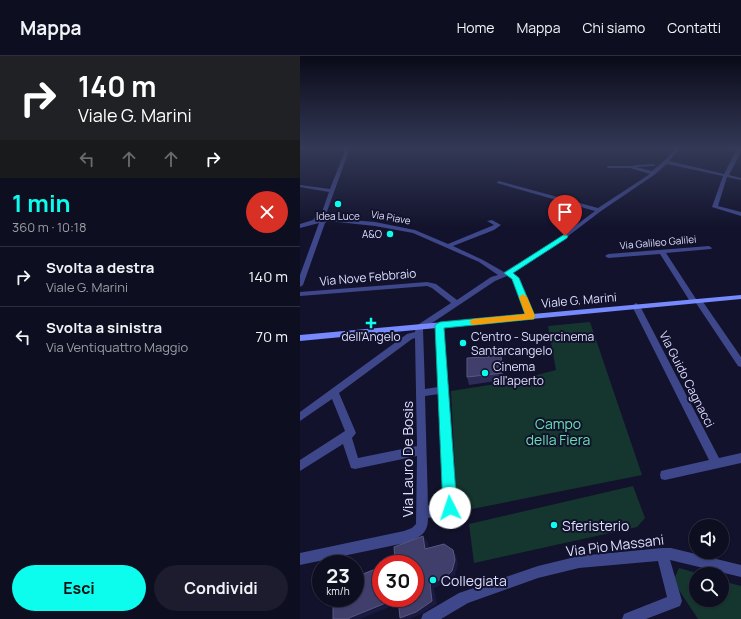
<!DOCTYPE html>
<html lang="it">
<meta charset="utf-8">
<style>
body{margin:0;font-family:Manrope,sans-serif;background:#1c1c2e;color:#f1f3f6;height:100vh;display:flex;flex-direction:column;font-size:15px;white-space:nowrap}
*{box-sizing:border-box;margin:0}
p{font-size:13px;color:#9b9ca5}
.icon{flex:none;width:22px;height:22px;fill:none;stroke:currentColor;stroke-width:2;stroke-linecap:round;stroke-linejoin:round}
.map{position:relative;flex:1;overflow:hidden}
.sheet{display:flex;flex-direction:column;background:#0e0e21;width:300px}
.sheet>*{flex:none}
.banner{background:#202124;color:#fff;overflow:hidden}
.controls{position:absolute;left:389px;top:463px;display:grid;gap:8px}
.controls a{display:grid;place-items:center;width:40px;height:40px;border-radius:50%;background:#0e0e21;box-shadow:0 1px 3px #0004,0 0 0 1px #2e2e3f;font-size:20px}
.speed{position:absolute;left:12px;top:499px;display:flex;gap:8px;font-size:20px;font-weight:700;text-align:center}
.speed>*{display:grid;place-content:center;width:52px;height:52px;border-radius:50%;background:#0e0e21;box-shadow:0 1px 3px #0004,0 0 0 1px #2e2e3f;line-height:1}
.speed small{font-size:10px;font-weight:400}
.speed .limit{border:6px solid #d22;background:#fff;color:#111}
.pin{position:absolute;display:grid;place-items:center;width:34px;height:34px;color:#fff;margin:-41px -17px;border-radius:50% 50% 50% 0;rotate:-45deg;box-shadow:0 0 4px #0007}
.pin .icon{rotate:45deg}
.me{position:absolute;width:44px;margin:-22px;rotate:356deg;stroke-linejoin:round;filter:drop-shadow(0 0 3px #0008)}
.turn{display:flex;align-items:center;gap:14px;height:84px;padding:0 12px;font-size:18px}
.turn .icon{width:52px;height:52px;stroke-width:2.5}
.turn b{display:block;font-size:28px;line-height:34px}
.lanes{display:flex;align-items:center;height:38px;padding:0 12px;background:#0003;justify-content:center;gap:20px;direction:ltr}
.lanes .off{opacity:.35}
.round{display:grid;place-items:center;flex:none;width:42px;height:42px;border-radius:21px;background:#1c1c2e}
.head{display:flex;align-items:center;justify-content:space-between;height:68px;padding:0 12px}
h1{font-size:24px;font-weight:700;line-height:30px;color:#0cfced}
.button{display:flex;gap:8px;margin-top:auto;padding:8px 12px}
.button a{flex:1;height:46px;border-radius:24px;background:#0cfced;color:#111;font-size:16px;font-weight:700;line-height:46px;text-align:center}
.button a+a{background:#1c1c2e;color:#f1f3f6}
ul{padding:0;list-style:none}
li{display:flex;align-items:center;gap:12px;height:60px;padding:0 12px;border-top:1px solid #2e2e3f}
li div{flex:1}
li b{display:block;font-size:15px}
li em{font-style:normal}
header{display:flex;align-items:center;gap:24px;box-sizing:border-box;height:56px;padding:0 20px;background:#0e0e21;border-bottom:1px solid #2e2e3f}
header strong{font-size:19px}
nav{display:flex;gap:22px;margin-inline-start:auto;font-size:14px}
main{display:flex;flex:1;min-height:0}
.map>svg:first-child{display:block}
.green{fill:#15362f}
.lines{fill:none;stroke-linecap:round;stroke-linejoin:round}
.street{fill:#3e478a;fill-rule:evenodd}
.secondary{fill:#7689fd;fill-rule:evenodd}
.wall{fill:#2d2c59}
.shaded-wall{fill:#1a1940}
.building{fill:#403f6b;stroke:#595882}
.route{fill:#0cfced;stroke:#08a49a}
.slow{fill:#f59e0b}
.poi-dot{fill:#0cfced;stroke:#12122c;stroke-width:1.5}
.labels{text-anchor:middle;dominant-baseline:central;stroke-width:4;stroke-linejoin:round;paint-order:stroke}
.far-poi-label{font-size:10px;fill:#dddfff;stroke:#12122c}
.far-street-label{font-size:10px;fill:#dddfff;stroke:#12122c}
.street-label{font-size:12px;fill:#dddfff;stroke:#12122c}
.poi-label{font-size:12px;fill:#dddfff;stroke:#12122c;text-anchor:start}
.near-park-label{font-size:14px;fill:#68e0ae;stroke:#12122c}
.near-street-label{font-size:14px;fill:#dddfff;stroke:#12122c}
.near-poi-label{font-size:14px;fill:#dddfff;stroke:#12122c;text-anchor:start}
</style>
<header>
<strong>Mappa</strong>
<nav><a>Home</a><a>Mappa</a><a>Chi siamo</a><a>Contatti</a></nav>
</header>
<main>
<section class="sheet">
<div class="banner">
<div class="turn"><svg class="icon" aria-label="right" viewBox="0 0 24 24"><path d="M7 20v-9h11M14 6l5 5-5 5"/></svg><div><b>140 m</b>Viale G. Marini</div></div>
<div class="lanes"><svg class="icon off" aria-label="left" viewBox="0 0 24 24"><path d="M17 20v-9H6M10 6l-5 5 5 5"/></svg><svg class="icon off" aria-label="ahead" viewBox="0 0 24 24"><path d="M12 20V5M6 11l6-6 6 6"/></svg><svg class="icon off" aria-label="ahead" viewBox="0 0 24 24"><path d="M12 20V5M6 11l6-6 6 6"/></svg><svg class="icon" aria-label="right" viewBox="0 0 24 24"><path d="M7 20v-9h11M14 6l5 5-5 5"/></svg></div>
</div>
<div class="head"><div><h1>1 min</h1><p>360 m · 10:18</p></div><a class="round" style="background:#d93025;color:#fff"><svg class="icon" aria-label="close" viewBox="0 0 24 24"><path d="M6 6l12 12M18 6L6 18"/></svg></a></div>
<ul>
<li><svg class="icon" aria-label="right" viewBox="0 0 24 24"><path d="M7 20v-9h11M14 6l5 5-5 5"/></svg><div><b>Svolta a destra</b><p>Viale G. Marini</p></div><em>140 m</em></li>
<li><svg class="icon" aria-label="left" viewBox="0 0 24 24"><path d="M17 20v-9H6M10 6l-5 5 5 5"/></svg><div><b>Svolta a sinistra</b><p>Via Ventiquattro Maggio</p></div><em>70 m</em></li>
</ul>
<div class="button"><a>Esci</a><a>Condividi</a></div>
</section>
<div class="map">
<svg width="441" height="563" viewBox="0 0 441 563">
<rect width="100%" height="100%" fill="#12122c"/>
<path class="green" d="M290,266L342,419L157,456L151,335L214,325L256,314L248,270Z
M333,430L345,462L337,471L174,507L169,468Z
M379,512L400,518H396V544H422V525L441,530V563H398L373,525Z"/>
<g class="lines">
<path class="street" d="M46,92H50L26,158L29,162L75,166L115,174L148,188L194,169L187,165L192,164L201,169L194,174L153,190L183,204L204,216L251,188L295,155L197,127V126L199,125L298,152L350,118L330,112H309L307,111V110H333L335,109L353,108L355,109V110L336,111L352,115L364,105L376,92H380L369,105L424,118L436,95L421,92L437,93L438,92H441V96L429,119L441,122V124L427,121L418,150L441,156V160L412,151L423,120L367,108L354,119L301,155L255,190L213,217L218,222L235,260L234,262H228L212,223L207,220L195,225L123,273L125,333L138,331L135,269L139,266L143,269L156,452L154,456L128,462C128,479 119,481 105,487L0,509V497L104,475L112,472L116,468L117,400L55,413L51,412L43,388L0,415V404L45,375L32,343L0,365V356L107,278L115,276L116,270L151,247L132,232L127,230L0,240V236L127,226L136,228L157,244L191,221L198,219L179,206L113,177L75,170L28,165L25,167L3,229L0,231V219L19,167L0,172V168L13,164L15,161L21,159L29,136L0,131V129L30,133ZM115,282L117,390L58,402L52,382L56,377L39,337L112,283ZM139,338L144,447L128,450L125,340Z
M409,190L412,192L411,193L366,197L396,243H401L441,301V311L438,310L396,247H391L360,198L308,202L305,200L308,198Z
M336,247L340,250L419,402L441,397V407L365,424L361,423L360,419L361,415L365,414L409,404L332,250Z
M362,492H371L441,509V521L370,504L382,545L380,550L346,563H322L324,558L367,541L358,505L279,512L238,522L168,547L141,563H121L123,558L159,537L238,510L279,500Z"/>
<path class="secondary" d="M441,239V243L0,285V279Z"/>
</g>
<path class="wall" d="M201,300L203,324L169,329L167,321Z"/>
<path class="shaded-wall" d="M123,480L128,486L130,498L125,493Z
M153,494L156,499L158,509L155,519L150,525L134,532L137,548L121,558L110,563H102L100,562L130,528Z
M55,515L56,516V527H55Z
M98,542L104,545L60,563H49V562Z"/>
<path class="building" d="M201,300L203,317L167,321V302Z
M123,480L125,493L144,488L153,494L155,504L152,515L146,521L130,528L132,545L116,556L100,562L98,542L49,562V563H33V542H55V521L81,511V542H115V508H89L95,506L94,491Z"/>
<linearGradient id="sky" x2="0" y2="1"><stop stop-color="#0a0a18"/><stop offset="0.54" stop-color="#333956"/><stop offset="1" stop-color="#333956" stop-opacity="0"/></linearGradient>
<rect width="441" height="171" fill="url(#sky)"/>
<path class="route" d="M265,178L268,180L267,182L213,217L219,222L235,260L234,263L144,272L157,452L155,456L150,458L145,456L143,452L135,269L140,266L225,258L212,223L204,217Z"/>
<path class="slow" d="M223,238L227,241L235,260L234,263L173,269L169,266L173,263L225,258L219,241Z"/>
<g class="poi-dot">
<circle cx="38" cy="148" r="4"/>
<circle cx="90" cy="178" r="4"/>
<path d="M69 261h4v4h4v4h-4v4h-4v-4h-4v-4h4z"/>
<circle cx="163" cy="287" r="4"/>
<circle cx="185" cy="317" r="4"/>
<circle cx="254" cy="469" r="4"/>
<circle cx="133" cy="524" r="4"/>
</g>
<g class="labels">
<g class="far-poi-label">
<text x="38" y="160">Idea Luce</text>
<text x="82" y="178" text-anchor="end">A&amp;O</text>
</g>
<g class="far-street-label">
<text transform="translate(91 161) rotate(10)">Via Piave</text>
<text transform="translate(358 186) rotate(-5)">Via Galileo Galilei</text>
</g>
<g class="street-label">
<text transform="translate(68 221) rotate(-5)">Via Nove Febbraio</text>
<text transform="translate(279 244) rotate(-5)">Viale G. Marini</text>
<text transform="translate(387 323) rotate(63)">Via Guido Cagnacci</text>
</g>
<g class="poi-label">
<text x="71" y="280" text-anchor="middle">dell'Angelo</text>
<text x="171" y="280">C'entro - Supercinema<tspan x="171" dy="14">Santarcangelo</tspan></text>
<text x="193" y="310">Cinema<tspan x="193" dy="14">all'aperto</tspan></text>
</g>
<g class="near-park-label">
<text x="258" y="367">Campo<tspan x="258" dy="16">della Fiera</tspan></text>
</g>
<g class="near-street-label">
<text transform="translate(107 403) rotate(-90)">Via Lauro De Bosis</text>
<text transform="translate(315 489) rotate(-7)">Via Pio Massani</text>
</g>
<g class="near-poi-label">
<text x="262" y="469">Sferisterio</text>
<text x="141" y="524">Collegiata</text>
</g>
</g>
</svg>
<div class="controls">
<a><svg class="icon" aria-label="sound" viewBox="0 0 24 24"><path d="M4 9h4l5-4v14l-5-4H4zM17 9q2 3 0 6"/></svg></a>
<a><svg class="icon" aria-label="search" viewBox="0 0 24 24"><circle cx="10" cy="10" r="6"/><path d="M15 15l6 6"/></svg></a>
</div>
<div class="speed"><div>23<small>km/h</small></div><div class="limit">30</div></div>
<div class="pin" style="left:265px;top:180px;background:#d93025"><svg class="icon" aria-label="arrive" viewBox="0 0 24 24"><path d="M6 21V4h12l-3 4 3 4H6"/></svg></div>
<svg class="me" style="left:150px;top:452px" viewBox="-20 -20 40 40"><circle r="19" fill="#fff"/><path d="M0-13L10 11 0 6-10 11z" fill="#0cfced"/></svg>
</div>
</main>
